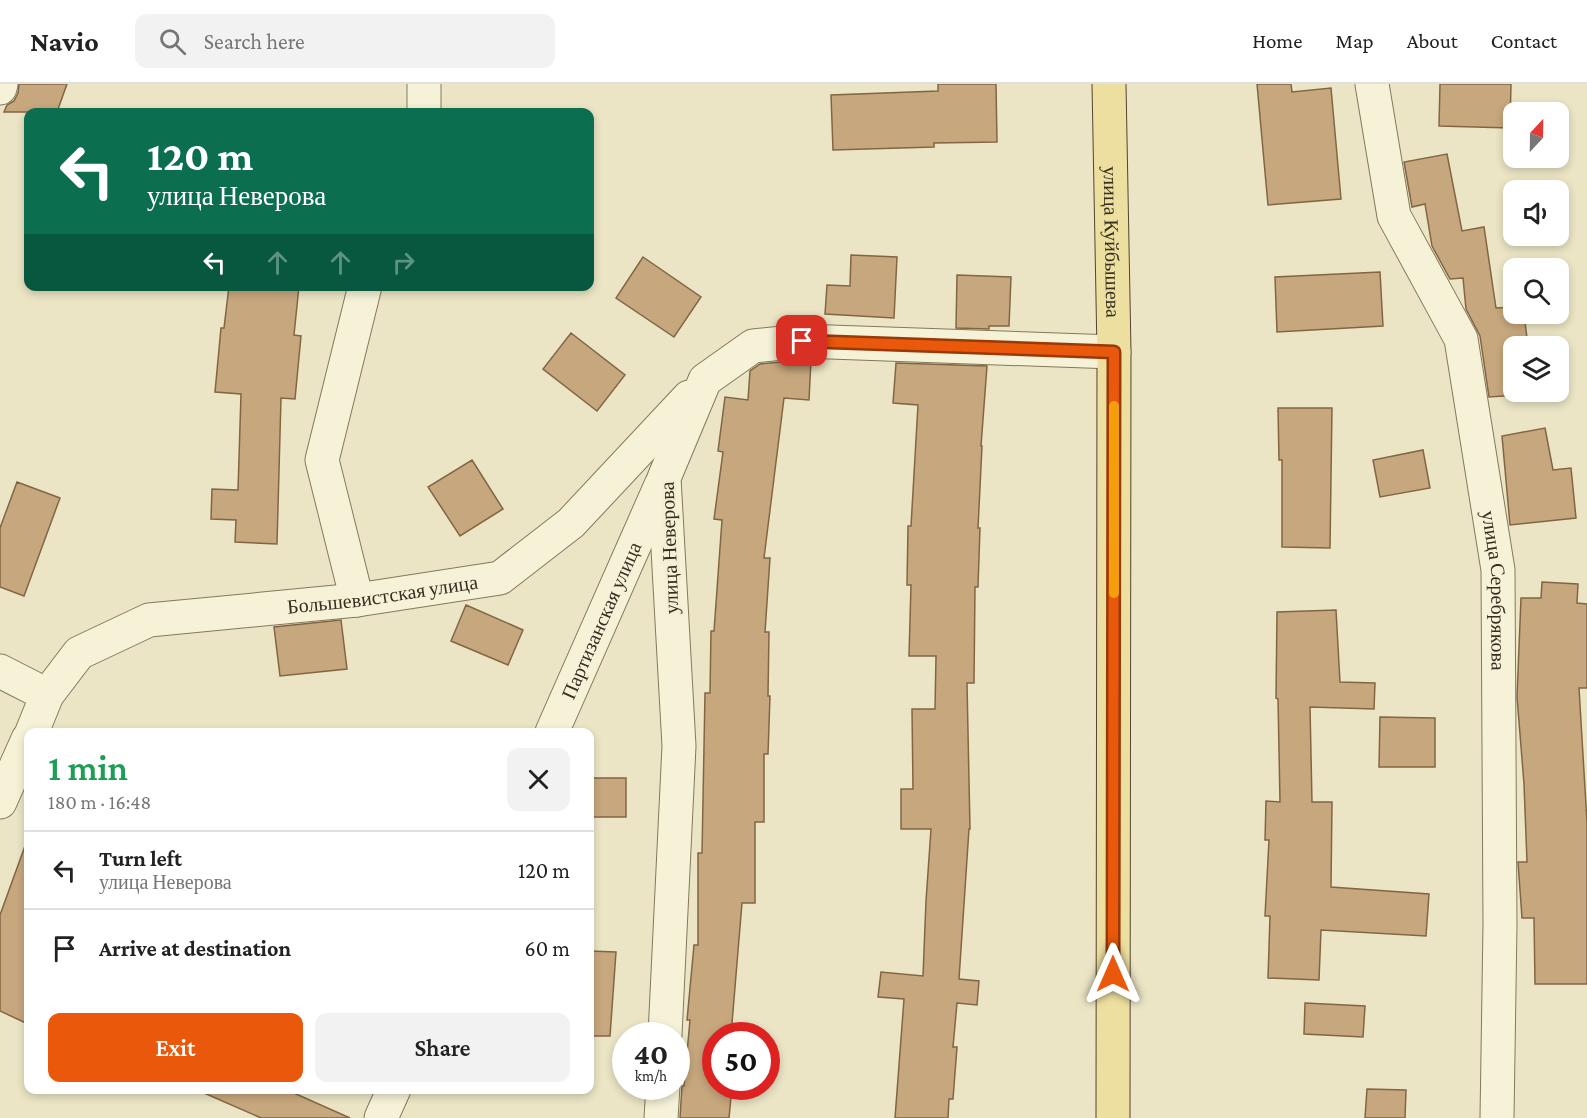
<!DOCTYPE html>
<meta charset="utf-8">
<style>
body{margin:0;font-family:"Crimson Pro",serif;background:#f2f2f2;color:#222;height:100vh;display:flex;flex-direction:column;font-size:22px;white-space:nowrap}
*{box-sizing:border-box;margin:0}
p{font-size:20px;color:#767676}
.icon{flex:none;width:33px;height:33px;fill:none;stroke:currentColor;stroke-width:2;stroke-linecap:round;stroke-linejoin:round}
.map{position:relative;flex:1;overflow:hidden}
.drawer{position:absolute;left:24px;top:644px;width:570px;height:366px;display:flex;flex-direction:column;background:#fff;border-radius:12px;box-shadow:0 3px 9px #0003}
.drawer>*{flex:none}
.hud{position:absolute;left:24px;top:24px;width:570px;height:183px;border-radius:12px;box-shadow:0 3px 9px #0003;background:#0b6e4f;color:#fff;overflow:hidden}
.needle{width:39px;rotate:22deg}
.fabs{position:absolute;left:1503px;top:18px;display:grid;gap:12px}
.fabs a{display:grid;place-items:center;width:66px;height:66px;border-radius:12px;background:#fff;box-shadow:0 3px 9px #0003;font-size:30px}
.speed{position:absolute;left:612px;top:938px;display:flex;gap:12px;font-size:30px;font-weight:700;text-align:center}
.speed>*{display:grid;place-content:center;width:78px;height:78px;border-radius:50%;background:#fff;box-shadow:0 3px 9px #0003;line-height:1}
.speed small{font-size:15px;font-weight:400}
.speed .limit{border:9px solid #d22;background:#fff;color:#111}
.pin{position:absolute;display:grid;place-items:center;width:51px;height:51px;color:#fff;margin:-26px;border-radius:12px;box-shadow:0 3px 9px #0006}
.me{position:absolute;width:66px;margin:-33px;rotate:0deg;stroke-linejoin:round;filter:drop-shadow(0 0 4px #0008)}
.turn{display:flex;align-items:center;gap:21px;height:126px;padding:0 24px;font-size:27px}
.turn .icon{width:78px;height:78px;stroke-width:2.5}
.turn b{display:block;font-size:42px;line-height:51px}
.lanes{display:flex;align-items:center;height:57px;padding:0 24px;background:#0003;justify-content:center;gap:30px;direction:ltr}
.lanes .off{opacity:.35}
.round{display:grid;place-items:center;flex:none;width:63px;height:63px;border-radius:12px;background:#f2f2f2}
.summary{display:flex;align-items:center;justify-content:space-between;height:102px;padding:0 24px}
h1{font-size:36px;font-weight:600;line-height:45px;color:#1e9e55}
.button{display:flex;gap:12px;margin-top:auto;padding:12px 24px}
.button a{flex:1;height:69px;border-radius:12px;background:#ea580c;color:#fff;font-size:24px;font-weight:600;line-height:69px;text-align:center}
.button a+a{background:#f2f2f2;color:#222}
ul{padding:0;list-style:none}
li{display:flex;align-items:center;gap:18px;height:78px;padding:0 24px;border-top:2px solid #e0e0e0}
li div{flex:1}
li b{display:block;font-size:22px}
li em{font-style:normal}
header{display:flex;align-items:center;gap:36px;box-sizing:border-box;height:84px;padding:0 30px;background:#fff;border-bottom:2px solid #e0e0e0}
header strong{font-size:28px}
nav{display:flex;gap:33px;margin-inline-start:auto;font-size:21px}
.search{width:420px;height:54px;background:#f2f2f2;display:flex;align-items:center;gap:15px;box-sizing:border-box;padding:0 21px;border-radius:12px;color:#767676;font-size:22px}
.map>svg:first-child{display:block}
.building{fill:#c7a77d;stroke:#826644;stroke-width:1.5}
.lines{fill:none;stroke-linecap:round;stroke-linejoin:round}
.minor-casing{stroke:#85785c;stroke-width:35}
.major-casing{stroke:#534530;stroke-width:35}
.minor{stroke:#f6f2d8;stroke-width:33}
.major{stroke:#ecdf9f;stroke-width:33}
.route-casing{stroke:#983908;stroke-width:15}
.route{stroke:#ea580c;stroke-width:10}
.slow{stroke:#f59e0b;stroke-width:10}
.labels{text-anchor:middle;dominant-baseline:central;stroke-width:6;stroke-linejoin:round;paint-order:stroke}
.street-label{font-size:20px;fill:#362e1f;stroke:#f3efd4}
</style>
<header>
<strong>Navio</strong>
<div class="search"><svg class="icon" aria-label="search" viewBox="0 0 24 24"><circle cx="10" cy="10" r="6"/><path d="M15 15l6 6"/></svg>Search here</div>
<nav><a>Home</a><a>Map</a><a>About</a><a>Contact</a></nav>
</header>
<div class="map">
<svg width="1587" height="1034" viewBox="0 0 1587 1034">
<rect width="100%" height="100%" fill="#ebe5c5"/>
<path class="building" d="M19,0H67L57,28H4L7,21L14,17L18,9Z
M938,0H996L997,58L934,59V63L833,66L831,11L938,7Z
M1257,0H1291L1292,8L1331,4L1341,115L1268,121Z
M1440,0H1511L1510,44L1439,42Z
M1447,70L1462,147L1484,143L1496,224L1514,223V230H1524L1528,262H1514V308H1533V310L1489,313L1480,252L1466,225L1463,194L1450,195L1432,162L1425,120L1412,123L1404,78Z
M851,171L897,173L894,234L825,230L827,201L850,202Z
M643,173L701,213L674,253L616,214Z
M1380,188L1383,242L1277,248L1275,193Z
M957,191L1011,193L1009,242H989V245L956,244Z
M229,202H299L294,251L301,252L295,315L281,314L277,460L235,458L236,436L211,435L212,405L238,406L241,310L215,308L221,244H224Z
M571,249L625,291L597,327L543,285Z
M803,276H811L809,316L784,314L764,474H770L765,548H769L768,612H770L768,670H764V738H755V819H742L731,951H716V1002H732L729,1034H680L682,1002H684L690,936H687L694,861H698V769H702L705,609H710L711,547H714L722,436L714,435L723,368L718,367L725,313L748,316L750,287L760,280Z
M896,279L987,282L981,362H982L978,444H980L978,503H975L974,599H967L970,745H969L959,895L979,897L977,921L957,919L953,963H957L953,1015H949L948,1034H895L904,915L878,913L881,888L923,892L926,817L931,745H901V705H913L912,625H935L936,572H909L911,501H907L908,442H911L918,321L893,319Z
M1278,324H1332L1330,464L1282,463V376H1279Z
M1545,344L1553,386L1571,384L1576,434L1510,441L1502,352Z
M1423,366L1430,404L1380,413L1373,376Z
M472,376L503,425L460,452L428,403Z
M17,398L60,414L24,512L0,503V444Z
M1542,498L1578,500L1577,519L1587,520V604H1579L1587,738V900H1535L1534,834H1522L1518,778H1527L1524,700L1517,613L1521,514H1541Z
M466,521L523,546L508,581L451,557Z
M1336,526L1340,598L1375,599L1374,625L1310,623L1312,718H1332L1331,803L1429,810L1426,852L1321,846L1319,896L1268,894L1270,832H1265L1269,756H1265L1266,717L1280,718L1278,615L1276,614L1277,528Z
M341,536L347,585L280,592L274,543Z
M1380,633L1435,634V683H1379Z
M590,694H626V733H590Z
M25,762L28,763V940L0,927V831Z
M590,867L616,868L610,952H590Z
M1305,919L1365,922L1363,953L1304,950Z
M195,1005H285L350,1034H261Z
M1367,1005L1406,1006L1405,1034H1365Z"/>
<g class="lines">
<defs>
<g id="minor">
<path d="M424,0V28"/>
<path id="s1" d="M1372,0L1394,132L1461,255L1498,486L1500,841L1497,1034"/>
<path d="M0,4L1,0"/>
<path d="M357,516L322,376L365,202"/>
<path d="M0,587L47,611"/>
<path id="s2" d="M32,648L47,611L79,569L149,536L357,516L500,494L571,439L689,313"/>
<path id="s3" d="M552,648L661,401"/>
<path d="M0,718L28,655"/>
<path d="M665,951L679,662L664,394L705,296L753,262L802,257L1114,268"/>
<path d="M381,1034L394,1005"/>
<path d="M661,1034L663,1002"/>
</g>
<g id="major">
<path id="s4" d="M1109,0L1114,268L1113,1034"/>
</g>
</defs>
<use href="#minor" class="minor-casing"/>
<use href="#major" class="major-casing"/>
<use href="#minor" class="minor"/>
<use href="#major" class="major"/>
</g>
<g class="lines">
<defs>
<path id="route" d="M802,257L1114,268L1113,890"/>
</defs>
<use href="#route" class="route-casing"/>
<use href="#route" class="route"/>
<path class="slow" d="M1114,509V322"/>
</g>
<g class="labels">
<g class="street-label">
<text stroke="none"><textPath href="#s4" startOffset="158">улица Куйбышева</textPath></text>
<text transform="translate(669 464) rotate(-92)">улица Неверова</text>
<text stroke="none"><textPath href="#s1" startOffset="528">улица Серебрякова</textPath></text>
<text stroke="none"><textPath href="#s2" startOffset="405">Большевистская улица</textPath></text>
<text stroke="none"><textPath href="#s3" startOffset="122">Партизанская улица</textPath></text>
</g>
</g>
</svg>
<div class="fabs">
<a><svg class="needle" viewBox="-14 -14 28 28"><path d="M0-13l5 13h-10z" fill="#e53935"/><path d="M0 13l5-13h-10z" fill="#767676"/></svg></a>
<a><svg class="icon" aria-label="sound" viewBox="0 0 24 24"><path d="M4 9h4l5-4v14l-5-4H4zM17 9q2 3 0 6"/></svg></a>
<a><svg class="icon" aria-label="search" viewBox="0 0 24 24"><circle cx="10" cy="10" r="6"/><path d="M15 15l6 6"/></svg></a>
<a><svg class="icon" aria-label="layers" viewBox="0 0 24 24"><path d="M12 4l9 5-9 5-9-5zM3 14l9 5 9-5"/></svg></a>
</div>
<div class="speed"><div>40<small>km/h</small></div><div class="limit">50</div></div>
<div class="pin" style="left:802px;top:257px;background:#d93025"><svg class="icon" aria-label="arrive" viewBox="0 0 24 24"><path d="M6 21V4h12l-3 4 3 4H6"/></svg></div>
<svg class="me" style="left:1113px;top:890px" viewBox="-20 -20 40 40"><path d="M0-17L14 15 0 8-14 15z" fill="#ea580c" stroke="#fff" stroke-width="4"/></svg>
<div class="hud">
<div class="turn"><svg class="icon" aria-label="left" viewBox="0 0 24 24"><path d="M17 20v-9H6M10 6l-5 5 5 5"/></svg><div><b>120 m</b>улица Неверова</div></div>
<div class="lanes"><svg class="icon" aria-label="left" viewBox="0 0 24 24"><path d="M17 20v-9H6M10 6l-5 5 5 5"/></svg><svg class="icon off" aria-label="ahead" viewBox="0 0 24 24"><path d="M12 20V5M6 11l6-6 6 6"/></svg><svg class="icon off" aria-label="ahead" viewBox="0 0 24 24"><path d="M12 20V5M6 11l6-6 6 6"/></svg><svg class="icon off" aria-label="right" viewBox="0 0 24 24"><path d="M7 20v-9h11M14 6l5 5-5 5"/></svg></div>
</div>
<section class="drawer">
<div class="summary"><div><h1>1 min</h1><p>180 m · 16:48</p></div><a class="round"><svg class="icon" aria-label="close" viewBox="0 0 24 24"><path d="M6 6l12 12M18 6L6 18"/></svg></a></div>
<ul>
<li><svg class="icon" aria-label="left" viewBox="0 0 24 24"><path d="M17 20v-9H6M10 6l-5 5 5 5"/></svg><div><b>Turn left</b><p>улица Неверова</p></div><em>120 m</em></li>
<li><svg class="icon" aria-label="arrive" viewBox="0 0 24 24"><path d="M6 21V4h12l-3 4 3 4H6"/></svg><div><b>Arrive at destination</b></div><em>60 m</em></li>
</ul>
<div class="button"><a>Exit</a><a>Share</a></div>
</section>
</div>
